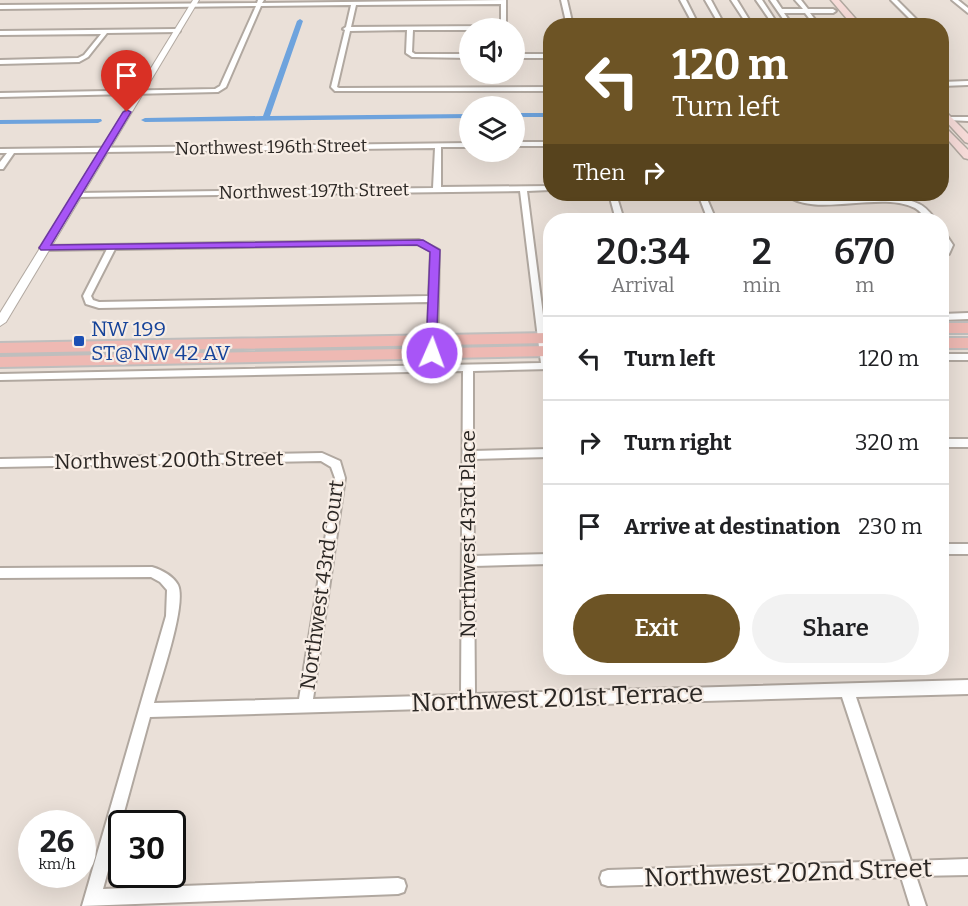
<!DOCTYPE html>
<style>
body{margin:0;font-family:Bitter,serif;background:#f2f2f2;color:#202124;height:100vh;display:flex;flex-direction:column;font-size:22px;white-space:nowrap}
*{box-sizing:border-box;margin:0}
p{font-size:20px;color:#757577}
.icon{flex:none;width:33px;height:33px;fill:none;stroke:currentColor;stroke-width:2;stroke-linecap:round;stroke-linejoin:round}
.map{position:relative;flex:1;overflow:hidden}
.drawer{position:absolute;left:543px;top:213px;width:406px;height:462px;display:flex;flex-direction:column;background:#fff;border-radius:24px;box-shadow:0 6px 24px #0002}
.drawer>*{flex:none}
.top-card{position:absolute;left:543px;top:18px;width:406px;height:183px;border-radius:24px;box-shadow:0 6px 24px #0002;background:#6d5425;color:#fff;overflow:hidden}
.fabs{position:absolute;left:459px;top:18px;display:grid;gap:12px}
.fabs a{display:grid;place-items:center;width:66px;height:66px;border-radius:50%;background:#fff;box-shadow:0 6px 24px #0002;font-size:30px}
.speed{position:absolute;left:18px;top:810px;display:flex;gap:12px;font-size:30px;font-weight:700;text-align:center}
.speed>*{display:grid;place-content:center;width:78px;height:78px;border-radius:50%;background:#fff;box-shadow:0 6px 24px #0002;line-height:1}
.speed small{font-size:15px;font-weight:400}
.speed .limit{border:3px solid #111;border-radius:9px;background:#fff;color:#111}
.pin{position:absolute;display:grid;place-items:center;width:51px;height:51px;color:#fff;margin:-62px -26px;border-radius:50% 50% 50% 0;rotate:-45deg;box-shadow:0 0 6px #0007}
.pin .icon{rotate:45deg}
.me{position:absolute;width:66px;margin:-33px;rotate:2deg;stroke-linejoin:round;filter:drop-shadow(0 0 4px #0008)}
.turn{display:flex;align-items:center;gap:21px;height:126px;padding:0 30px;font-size:27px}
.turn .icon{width:78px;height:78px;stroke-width:2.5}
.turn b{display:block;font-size:42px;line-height:51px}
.then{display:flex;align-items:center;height:57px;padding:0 30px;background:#0003;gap:12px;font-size:22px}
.eta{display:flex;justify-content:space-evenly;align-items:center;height:102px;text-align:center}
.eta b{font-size:36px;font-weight:600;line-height:42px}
.primary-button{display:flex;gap:12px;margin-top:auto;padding:12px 30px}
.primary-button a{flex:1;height:69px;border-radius:36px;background:#6d5425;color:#fff;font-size:24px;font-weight:600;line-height:69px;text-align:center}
.primary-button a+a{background:#f2f2f2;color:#202124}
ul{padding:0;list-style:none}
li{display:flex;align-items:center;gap:18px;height:84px;padding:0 30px;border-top:2px solid #e0e0e0}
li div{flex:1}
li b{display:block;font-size:22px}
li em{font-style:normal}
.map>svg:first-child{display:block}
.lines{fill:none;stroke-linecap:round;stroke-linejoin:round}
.canal{fill:#6ea3dd;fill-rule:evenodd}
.minor-casing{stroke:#b1a8a0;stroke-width:4}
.tertiary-casing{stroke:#b1a8a0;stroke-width:2}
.secondary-casing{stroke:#b1a8a0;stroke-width:3}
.primary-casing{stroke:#bfbebd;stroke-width:4}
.minor{fill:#fff;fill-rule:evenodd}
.tertiary{fill:#fff;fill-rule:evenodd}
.secondary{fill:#f7dcd9;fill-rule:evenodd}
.primary{fill:#eeb9b3;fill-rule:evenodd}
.route{fill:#a855f7;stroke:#6d37a1;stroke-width:1.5}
.transit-dot{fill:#1a4fb4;stroke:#f7ede5;stroke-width:2}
.labels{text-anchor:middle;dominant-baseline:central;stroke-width:4.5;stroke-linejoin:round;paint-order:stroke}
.far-street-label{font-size:18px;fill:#2b2724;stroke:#f7ede5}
.transit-label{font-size:21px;fill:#164399;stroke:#f7ede5;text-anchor:start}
.street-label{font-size:21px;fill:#2b2724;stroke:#f7ede5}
.near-street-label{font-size:26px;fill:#2b2724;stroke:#f7ede5}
</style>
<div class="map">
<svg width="968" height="906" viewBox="0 0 968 906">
<rect width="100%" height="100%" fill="#eae0d8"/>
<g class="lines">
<path class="canal" d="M300,19L303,21L270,116L470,114V118L145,122L141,120L145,118L263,116L297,21Z
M514,113H550V117H514Z
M101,119L102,121L98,123L0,124V120Z"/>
<defs>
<path id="minor" d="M258,0H264L262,3L506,0V27L470,30H413L412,52L415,54H470V58L412,57L406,53L407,30L350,31L337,87L339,88L550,87V91H335L331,87L345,30L343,29L346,27L351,5L261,6L226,87L218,92L0,97V93L215,89L220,86L256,6L0,9V5L257,3ZM501,4V25L489,26L351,27L356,5Z
M561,0H567L573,26H567Z
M680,0H686L699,26H694Z
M705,0H711L725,26H720Z
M731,0H737L753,26H748Z
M756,0H762L779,26H774Z
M770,0H776L782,9H803L795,0H801L808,9H833L836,11L833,13H810L820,26H815L805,13H784L793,26H788Z
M891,0H897L923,26H917Z
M952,0H958L968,8V13Z
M177,29L180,31L179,32L107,33L88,57L79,62L0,64V60L78,58L84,55L101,34L0,35V31Z
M942,44L945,46V52L942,54Z
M514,54H550V58H514Z
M968,81V85L942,86V82Z
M950,117H968V121L948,120V118Z
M514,142H550V146H514Z
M470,143V147H441V187L550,186V190L527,191L550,369L473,371V451L550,449V457L473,459L474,556L550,554V564L474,566L475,694L968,680V694L856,697L911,861L968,859V875L916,876L926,906H910L901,877L608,886L602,884L600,878L602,872L608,870L896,861L842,697L150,717L103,889L398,878L404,880L406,886L404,892L398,894L82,906L166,616L167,590L160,582L151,577L0,578V568L152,567C162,570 173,576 178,585C187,604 160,681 154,703L299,699L335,478L331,467L321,461L0,467V459L322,453L340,461L345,478L313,699L461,695L463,371L0,380V374L541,363L520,191L77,197L73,195L77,193L433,188L435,148L14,153L3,169H0V162L7,153H0V149Z
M609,194H616L624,220H616Z
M698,194H705L716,220H708Z
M785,194C795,193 802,199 812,200C844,202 888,190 919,204C926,207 931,214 936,220H928C924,216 920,211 915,208C880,190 813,219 785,194Z
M942,233H945L953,245L949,254H942V250L945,245L942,241Z
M419,240L439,250L437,353L432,356L427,353L429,302L99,308L86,304L83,296L107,249L44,250L40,248L44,246ZM418,244L431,251L429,296L99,302L93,300L91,296L115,249Z
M968,313V319L942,320V314Z
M942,354H968V360H942Z
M942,439H968V447H942Z
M942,544H968V554H942Z"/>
<path id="tertiary" d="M193,0H199L6,322L0,326V313Z"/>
<path id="secondary" d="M831,0H839L862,26H853Z
M942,108L968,134V143L965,142L942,117Z
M942,124L968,150V159L964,158L942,133Z"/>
<path id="primary" d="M942,323H968V333H942Z
M550,333V343L0,353V343Z
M942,338H968V348H942Z
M550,346V356L0,367V357Z"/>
</defs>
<use href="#minor" class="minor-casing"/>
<use href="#tertiary" class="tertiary-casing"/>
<use href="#secondary" class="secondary-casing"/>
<use href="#primary" class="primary-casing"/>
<use href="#minor" class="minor"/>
<use href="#tertiary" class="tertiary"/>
<use href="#secondary" class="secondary"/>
<use href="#primary" class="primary"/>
</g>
<path class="route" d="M127,110L131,112L51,245L423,240L440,250L436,356H427L426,353L430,252L417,245L41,250L39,248L123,112Z"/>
<rect class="transit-dot" x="73" y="335" width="12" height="12" rx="3"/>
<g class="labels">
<g class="far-street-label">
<text transform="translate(271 147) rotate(-1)">Northwest 196th Street</text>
<text transform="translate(314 191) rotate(-1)">Northwest 197th Street</text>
</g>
<g class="transit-label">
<text x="91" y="329">NW 199<tspan x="91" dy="24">ST@NW 42 AV</tspan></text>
</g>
<g class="street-label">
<text transform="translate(169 460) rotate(-1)">Northwest 200th Street</text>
<text transform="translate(468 534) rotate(-90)">Northwest 43rd Place</text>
<text transform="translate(322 585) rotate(-82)">Northwest 43rd Court</text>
</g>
<g class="near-street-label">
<text transform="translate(557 698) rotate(-2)">Northwest 201st Terrace</text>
<text transform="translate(788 873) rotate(-2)">Northwest 202nd Street</text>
</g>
</g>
</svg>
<div class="fabs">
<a><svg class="icon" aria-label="sound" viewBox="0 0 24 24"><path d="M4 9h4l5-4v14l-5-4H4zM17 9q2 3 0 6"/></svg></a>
<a><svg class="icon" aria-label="layers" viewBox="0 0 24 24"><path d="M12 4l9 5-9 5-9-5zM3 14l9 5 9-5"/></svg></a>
</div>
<div class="speed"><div>26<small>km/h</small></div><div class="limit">30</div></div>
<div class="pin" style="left:127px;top:112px;background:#d93025"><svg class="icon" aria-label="arrive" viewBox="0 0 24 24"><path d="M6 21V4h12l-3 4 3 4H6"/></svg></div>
<svg class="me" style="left:432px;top:353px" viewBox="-20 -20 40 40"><circle r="17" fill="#a855f7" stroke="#fff" stroke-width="3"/><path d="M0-11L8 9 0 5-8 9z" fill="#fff"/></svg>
<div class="top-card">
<div class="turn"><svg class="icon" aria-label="left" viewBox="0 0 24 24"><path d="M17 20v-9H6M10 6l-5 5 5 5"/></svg><div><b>120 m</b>Turn left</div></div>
<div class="then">Then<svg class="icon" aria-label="right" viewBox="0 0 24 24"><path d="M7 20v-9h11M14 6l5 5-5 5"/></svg></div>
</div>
<section class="drawer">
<div class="eta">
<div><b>20:34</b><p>Arrival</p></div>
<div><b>2</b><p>min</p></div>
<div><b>670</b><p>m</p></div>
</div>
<ul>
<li><svg class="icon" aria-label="left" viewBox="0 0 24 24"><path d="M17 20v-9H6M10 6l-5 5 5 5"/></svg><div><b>Turn left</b></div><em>120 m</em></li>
<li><svg class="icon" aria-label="right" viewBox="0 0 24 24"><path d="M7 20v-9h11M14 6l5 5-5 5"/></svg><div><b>Turn right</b></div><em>320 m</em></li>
<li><svg class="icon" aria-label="arrive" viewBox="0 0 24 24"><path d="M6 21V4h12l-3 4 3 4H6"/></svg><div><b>Arrive at destination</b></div><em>230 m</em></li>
</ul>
<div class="primary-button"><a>Exit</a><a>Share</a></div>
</section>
</div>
